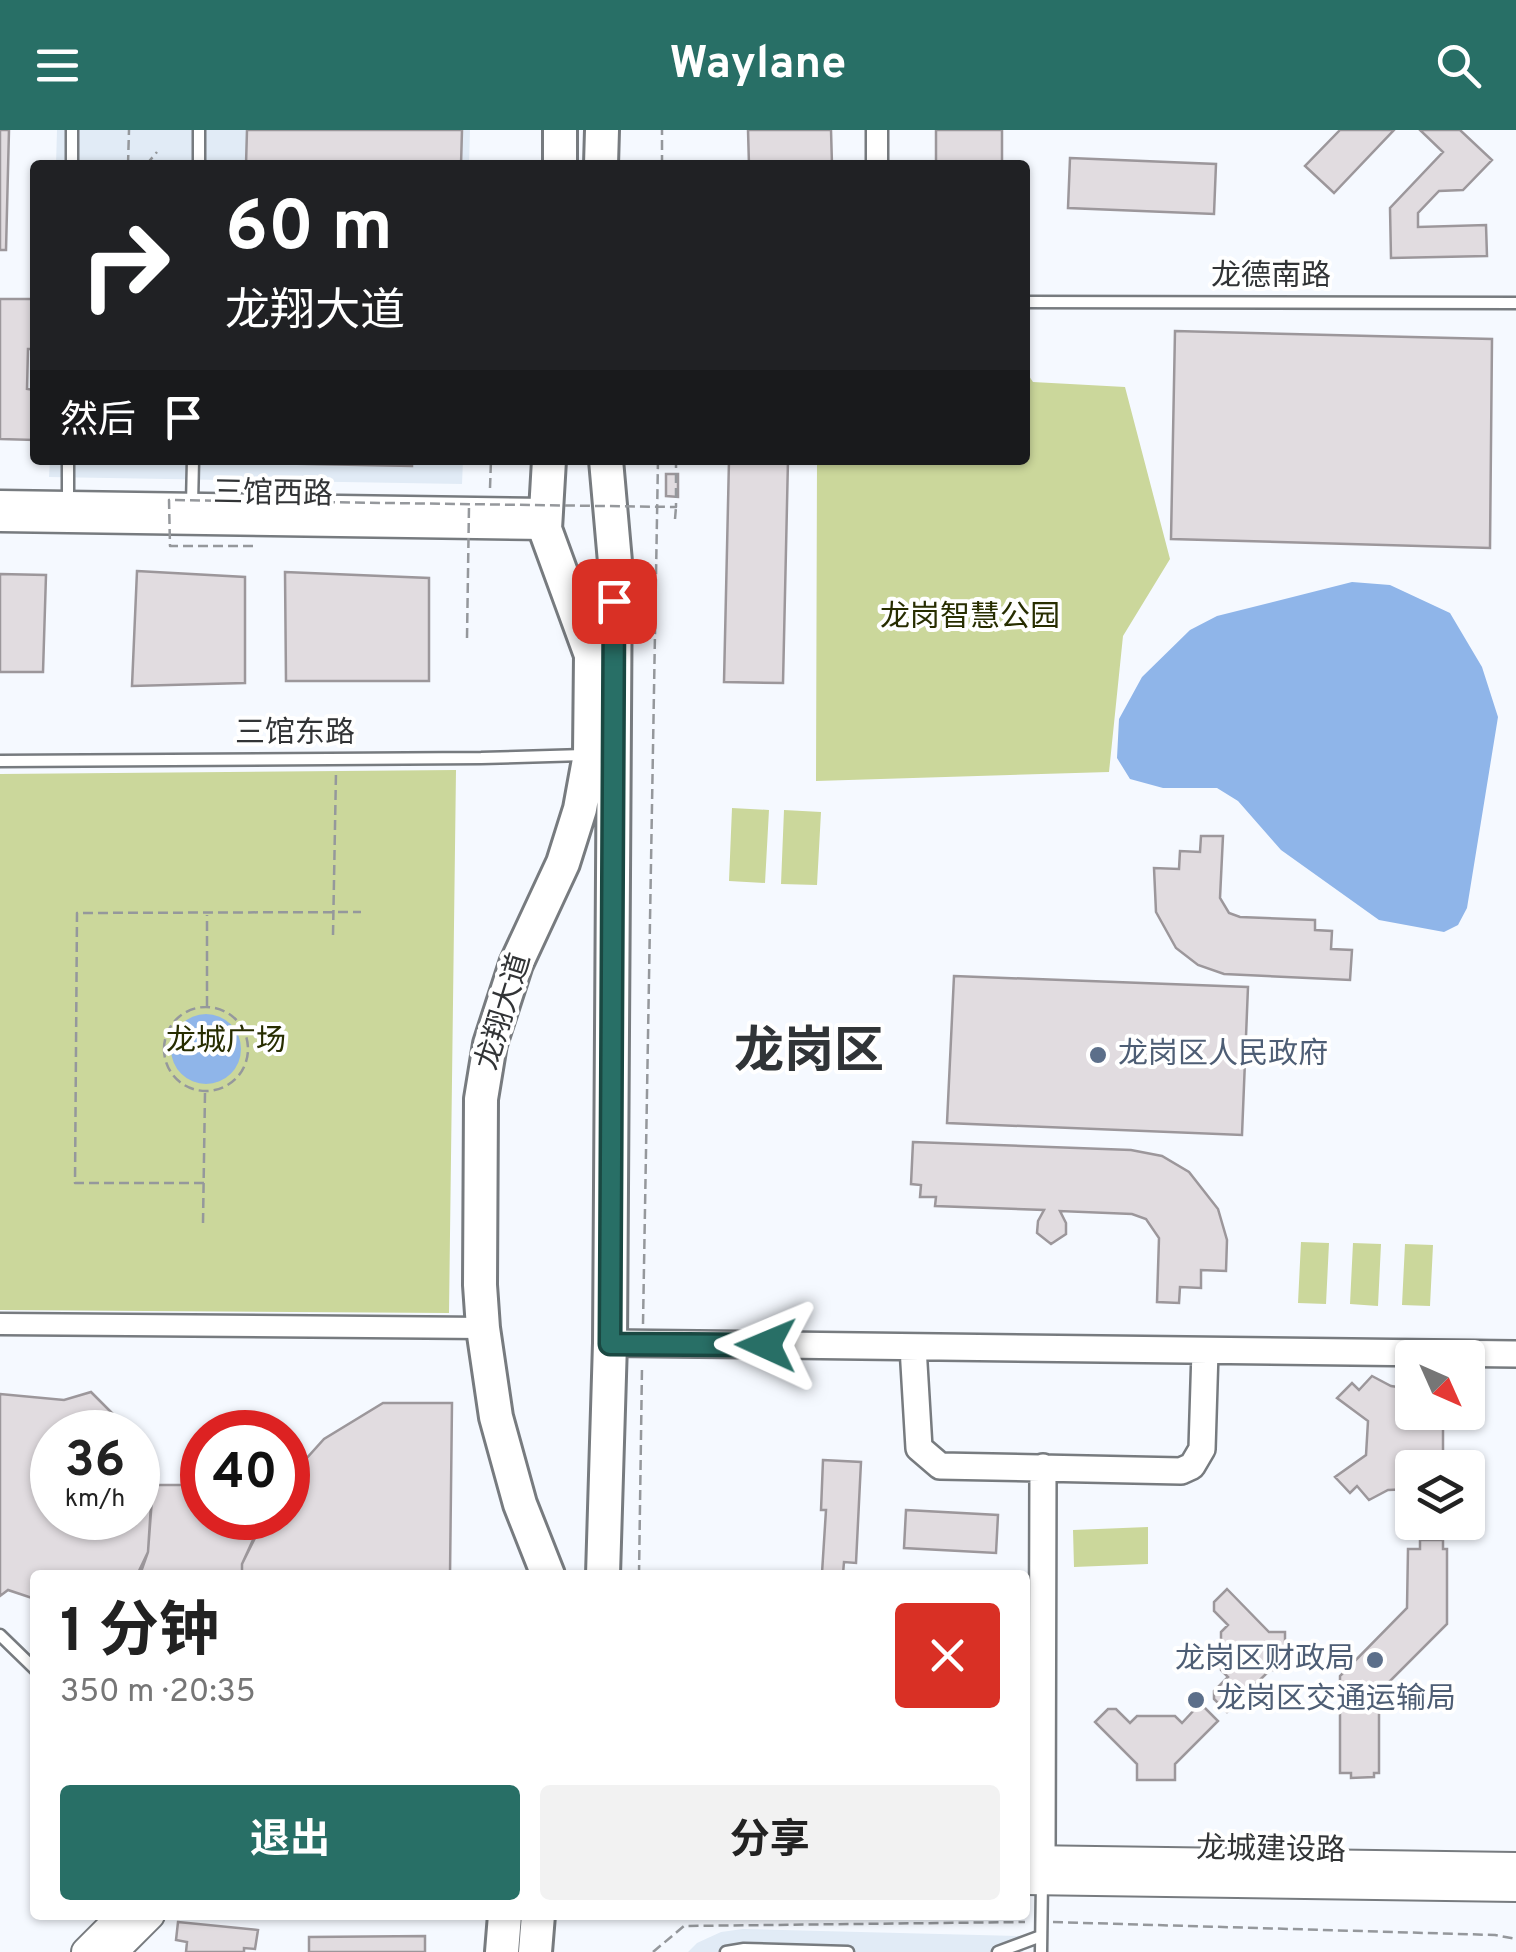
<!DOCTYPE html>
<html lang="zh">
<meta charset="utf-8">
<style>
body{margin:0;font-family:Overpass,"Noto Sans SC",sans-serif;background:#f2f2f2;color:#222;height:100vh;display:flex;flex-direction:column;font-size:38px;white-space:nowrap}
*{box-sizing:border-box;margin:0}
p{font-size:32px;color:#767676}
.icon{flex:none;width:55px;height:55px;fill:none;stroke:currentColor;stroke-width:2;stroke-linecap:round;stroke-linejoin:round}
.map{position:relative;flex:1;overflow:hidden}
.sheet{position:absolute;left:30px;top:1440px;width:1000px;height:350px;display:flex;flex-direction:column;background:#fff;border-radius:10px;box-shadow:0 2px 8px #0004}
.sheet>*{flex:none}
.banner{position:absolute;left:30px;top:30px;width:1000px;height:305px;border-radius:10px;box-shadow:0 2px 8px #0004;background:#202124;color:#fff;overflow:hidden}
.needle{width:65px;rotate:135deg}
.fabs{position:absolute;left:1395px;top:1210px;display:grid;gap:20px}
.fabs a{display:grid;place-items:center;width:90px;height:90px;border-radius:10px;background:#fff;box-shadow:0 2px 8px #0004;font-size:50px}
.speed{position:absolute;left:30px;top:1280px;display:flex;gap:20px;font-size:50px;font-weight:700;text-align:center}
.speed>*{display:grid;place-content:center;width:130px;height:130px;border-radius:50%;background:#fff;box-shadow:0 2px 8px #0004;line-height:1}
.speed small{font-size:25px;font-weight:400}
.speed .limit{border:15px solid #d22;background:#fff;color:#111}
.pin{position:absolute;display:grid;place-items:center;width:85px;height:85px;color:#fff;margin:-42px;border-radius:20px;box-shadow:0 5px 15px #0006}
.me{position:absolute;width:110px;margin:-55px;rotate:271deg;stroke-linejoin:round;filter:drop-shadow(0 0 8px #0008)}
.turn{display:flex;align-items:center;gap:35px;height:210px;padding:0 30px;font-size:45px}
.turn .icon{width:130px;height:130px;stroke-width:2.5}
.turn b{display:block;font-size:70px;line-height:85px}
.then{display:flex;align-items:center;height:95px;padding:0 30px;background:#0003;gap:20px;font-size:38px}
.round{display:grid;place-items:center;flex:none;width:105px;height:105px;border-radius:10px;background:#f2f2f2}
.head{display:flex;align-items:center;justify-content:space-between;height:170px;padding:0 30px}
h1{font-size:60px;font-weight:700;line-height:75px}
.primary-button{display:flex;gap:20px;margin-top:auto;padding:20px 30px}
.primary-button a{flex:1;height:115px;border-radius:10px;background:#286f66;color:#fff;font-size:40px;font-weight:700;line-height:115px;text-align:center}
.primary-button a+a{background:#f2f2f2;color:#222}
header{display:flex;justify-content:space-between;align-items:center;height:130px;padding:0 30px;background:#286f66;color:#fff;font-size:45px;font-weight:700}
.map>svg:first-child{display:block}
.built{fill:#e1ebf6}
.green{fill:#cbd79b}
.water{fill:#8fb5e9}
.building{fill:#e1dce0;stroke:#9c979b;stroke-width:2.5}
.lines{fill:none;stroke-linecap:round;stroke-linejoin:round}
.service-casing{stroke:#777b7f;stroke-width:15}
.minor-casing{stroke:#777b7f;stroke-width:25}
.tertiary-casing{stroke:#777b7f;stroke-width:30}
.secondary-casing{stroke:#777b7f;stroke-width:32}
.primary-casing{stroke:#777b7f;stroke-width:38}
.path{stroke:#95989c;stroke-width:2.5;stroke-dasharray:10 5;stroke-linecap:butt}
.service{stroke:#fff;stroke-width:10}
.minor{stroke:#fff;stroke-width:20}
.tertiary{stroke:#fff;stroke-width:25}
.secondary{stroke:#fff;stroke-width:28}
.primary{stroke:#fff;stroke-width:32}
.path-bridge{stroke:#95989c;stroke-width:2.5;stroke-dasharray:10 5;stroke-linecap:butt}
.route-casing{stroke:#1a4842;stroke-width:25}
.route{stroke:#286f66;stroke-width:18}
.service-dot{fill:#5c6f8a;stroke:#fff;stroke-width:4}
.labels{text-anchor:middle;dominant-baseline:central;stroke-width:8;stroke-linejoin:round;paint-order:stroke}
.street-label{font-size:30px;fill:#323436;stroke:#fff}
.park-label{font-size:30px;fill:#272d00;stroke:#fff}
.service-label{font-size:30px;fill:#4e5e75;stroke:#fff;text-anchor:start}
.town-label{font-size:50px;font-weight:bold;fill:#303437;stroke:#fff}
</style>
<header><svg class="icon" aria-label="menu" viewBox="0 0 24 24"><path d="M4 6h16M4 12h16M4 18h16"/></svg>Waylane<svg class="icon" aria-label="search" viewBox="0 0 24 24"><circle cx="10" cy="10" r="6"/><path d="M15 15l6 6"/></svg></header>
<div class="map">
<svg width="1516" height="1822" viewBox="0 0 1516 1822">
<rect width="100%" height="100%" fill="#f5f9ff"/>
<path class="built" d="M57,0H470L469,35H56Z
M50,330H463L462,354L49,347Z
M743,1799L1023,1806V1822H688L697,1813L721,1802Z"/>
<path class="green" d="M1025,240L1033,252L1125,257L1170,429L1123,506L1109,642L816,651L817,330H1025Z
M456,640L449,1183L0,1180V644Z
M732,678L769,680L765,753L729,751Z
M784,680L821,682L817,755L781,754Z
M1301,1112L1329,1113L1326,1174L1298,1173Z
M1353,1113L1381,1114L1378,1176L1350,1174Z
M1405,1114L1433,1115L1430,1176L1402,1175Z
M1148,1397V1434L1074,1437L1073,1400Z"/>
<path class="water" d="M1352,452L1390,455L1450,483L1482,537L1498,587L1467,778L1458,795L1444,802L1379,790L1281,720L1238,671L1217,658H1163L1130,649L1117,628L1119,589L1142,547L1190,500L1217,486Z
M171 919a35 35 0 1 1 70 0a35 35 0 1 1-70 0Z"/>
<path class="building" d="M0,0H9L6,120H0Z
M247,0H462L461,35H246Z
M748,0H831L832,35H749Z
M936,0H1002V35H936Z
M1340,0H1394L1334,63L1305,36Z
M1420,0H1460L1492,30L1463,60L1439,61L1418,83V97L1486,95L1487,126L1391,128L1390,78L1443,22Z
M1070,28L1216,34L1214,84L1068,78Z
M0,169H35V219H28L27,259L35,260V310L0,309Z
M1175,201L1492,209L1490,418L1171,409Z
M259,330H412V336L259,333Z
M729,330H788L783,553L724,552Z
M666,344H678V367L666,366Z
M137,441L245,447V553L132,556Z
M285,442L429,448V551H286Z
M0,444L46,445L43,542H0Z
M1201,706H1223L1220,768L1229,783L1240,787L1315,790V800L1332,801L1331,819L1352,820L1350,850L1224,844L1198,835L1176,818L1156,782L1154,738L1179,739L1180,721L1200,722Z
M954,846L1248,857L1242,1005L947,993Z
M913,1012L1131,1020L1162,1026L1189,1042L1218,1079L1227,1110L1226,1141L1201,1140V1158L1180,1157L1179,1173L1157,1172L1159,1108L1146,1089L1132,1084L1060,1081L1066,1093V1104L1051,1114L1037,1103L1038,1091L1044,1080L935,1076L936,1067H920L921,1055L911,1054Z
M1372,1246L1391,1256L1412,1259V1282H1460L1443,1292V1326L1461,1338H1412V1359L1388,1360L1369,1370L1357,1356L1350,1363L1335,1347L1366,1325L1368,1291L1337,1268L1352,1253L1359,1260Z
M91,1262L131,1302H52V1388H138V1309L148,1320L153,1342L148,1422L141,1442L137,1445H35V1469L8,1460L0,1466V1264L64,1270Z
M383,1273H452L450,1445H242V1434L263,1388H288V1349L324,1309Z
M823,1330L861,1332L856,1433L844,1432L843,1444L822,1443L826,1380H821Z
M153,1355H202V1388H265L242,1434V1445H137L148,1422Z
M906,1380L998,1385L996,1423L904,1418Z
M1420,1410H1443V1419H1447V1494L1379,1562V1643H1374V1647L1351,1648V1643H1340V1546L1407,1478L1408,1419H1420Z
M1227,1459L1269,1502H1285V1540H1270L1227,1582L1214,1569V1561L1228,1547L1221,1540V1502L1228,1495L1214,1481V1472Z
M1196,1578H1205L1218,1591L1175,1634V1650H1137V1634L1095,1592L1108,1579H1116L1130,1593L1137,1586H1175L1182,1593Z
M178,1792L258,1800L255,1819L244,1818V1822H186L187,1812L176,1810Z
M425,1806V1822H309V1807Z"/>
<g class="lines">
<defs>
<path id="service" d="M72,35V0
M199,35V0
M1025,172L1516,173
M68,372V330
M192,374L193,330
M0,631L481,628L584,625
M0,1505L35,1539
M726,1822L744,1819L848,1822
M998,1822L1041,1806
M1041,1822L1042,1751"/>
<path id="minor" d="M877,35V0
M0,371L546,379
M0,391L545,399
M0,1194L483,1198"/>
<path id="tertiary" d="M610,1213L1516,1224
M913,1217L919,1318L940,1336L1181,1341L1192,1336L1202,1319L1205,1221
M1042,1730L1043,1337"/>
<path id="secondary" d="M1025,1730L1516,1737
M1025,1750L1516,1757
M86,1822L122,1786
M113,1822L150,1785"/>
<path id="primary" d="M560,35V0
M601,35L602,0
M548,1445L520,1374L496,1287L483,1198L480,1155L481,969L490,914L516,834L563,733L580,679L590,624L591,525L545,399L549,330
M603,1445L610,1213L615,432L606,330
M502,1822L505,1785
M535,1822L538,1785"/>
</defs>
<use href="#service" class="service-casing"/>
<use href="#minor" class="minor-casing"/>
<use href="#tertiary" class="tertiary-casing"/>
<use href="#secondary" class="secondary-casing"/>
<use href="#primary" class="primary-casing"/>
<path class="path" d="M128,35L129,0
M146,35L157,22
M662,35V0
M490,358L491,330
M675,389L676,377
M333,805L336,642
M207,876V785
M164 919a42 42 0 1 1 84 0a42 42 0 1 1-84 0Z
M204,1053H75L77,783L361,782
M203,1093L205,963
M643,1194L658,330
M639,1445L642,1237
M1053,1792L1495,1805L1516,1809
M653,1822L684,1796L1025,1792"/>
<use href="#service" class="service"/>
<use href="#minor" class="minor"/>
<use href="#tertiary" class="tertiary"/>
<use href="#secondary" class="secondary"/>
<use href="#primary" class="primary"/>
<path class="path-bridge" d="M253,416H170L169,370L676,377V330
M467,508L469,376"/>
</g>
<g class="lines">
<defs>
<path id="route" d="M614,471L610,1214L766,1215"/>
</defs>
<use href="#route" class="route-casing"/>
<use href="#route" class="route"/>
</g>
<g class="service-dot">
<circle cx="1098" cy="925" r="10"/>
<circle cx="1375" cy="1530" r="10"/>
<circle cx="1196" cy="1570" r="10"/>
</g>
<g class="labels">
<g class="street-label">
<text x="1271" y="147">龙德南路</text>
<text transform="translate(273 365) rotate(1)">三馆西路</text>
<text x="295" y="604">三馆东路</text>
<text transform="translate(505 882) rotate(-73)">龙翔大道</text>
<text transform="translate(1271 1721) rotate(1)">龙城建设路</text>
</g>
<g class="park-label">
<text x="970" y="488">龙岗智慧公园</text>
<text x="226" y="912">龙城广场</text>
</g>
<g class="service-label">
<text x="1118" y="925">龙岗区人民政府</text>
<text x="1355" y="1530" text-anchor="end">龙岗区财政局</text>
<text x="1216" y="1570">龙岗区交通运输局</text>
</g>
<g class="town-label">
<text x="809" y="924">龙岗区</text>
</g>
</g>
</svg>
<div class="fabs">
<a><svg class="needle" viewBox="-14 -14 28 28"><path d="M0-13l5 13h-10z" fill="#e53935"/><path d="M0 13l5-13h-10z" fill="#767676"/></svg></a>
<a><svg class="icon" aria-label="layers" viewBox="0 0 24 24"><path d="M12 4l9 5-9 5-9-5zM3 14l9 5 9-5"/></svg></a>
</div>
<div class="speed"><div>36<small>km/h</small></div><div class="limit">40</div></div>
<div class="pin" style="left:614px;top:471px;background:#d93025"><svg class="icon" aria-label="arrive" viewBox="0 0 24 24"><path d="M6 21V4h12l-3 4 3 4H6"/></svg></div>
<svg class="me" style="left:766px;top:1215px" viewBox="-20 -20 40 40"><path d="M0-17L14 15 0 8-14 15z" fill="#286f66" stroke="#fff" stroke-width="4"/></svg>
<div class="banner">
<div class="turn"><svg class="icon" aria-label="right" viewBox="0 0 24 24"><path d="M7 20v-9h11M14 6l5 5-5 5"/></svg><div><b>60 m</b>龙翔大道</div></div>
<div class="then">然后<svg class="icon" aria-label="arrive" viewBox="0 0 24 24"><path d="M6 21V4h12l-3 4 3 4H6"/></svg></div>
</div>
<section class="sheet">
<div class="head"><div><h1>1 分钟</h1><p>350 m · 20:35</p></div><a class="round" style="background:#d93025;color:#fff"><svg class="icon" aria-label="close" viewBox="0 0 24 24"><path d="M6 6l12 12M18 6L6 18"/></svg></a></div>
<div class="primary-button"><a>退出</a><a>分享</a></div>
</section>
</div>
